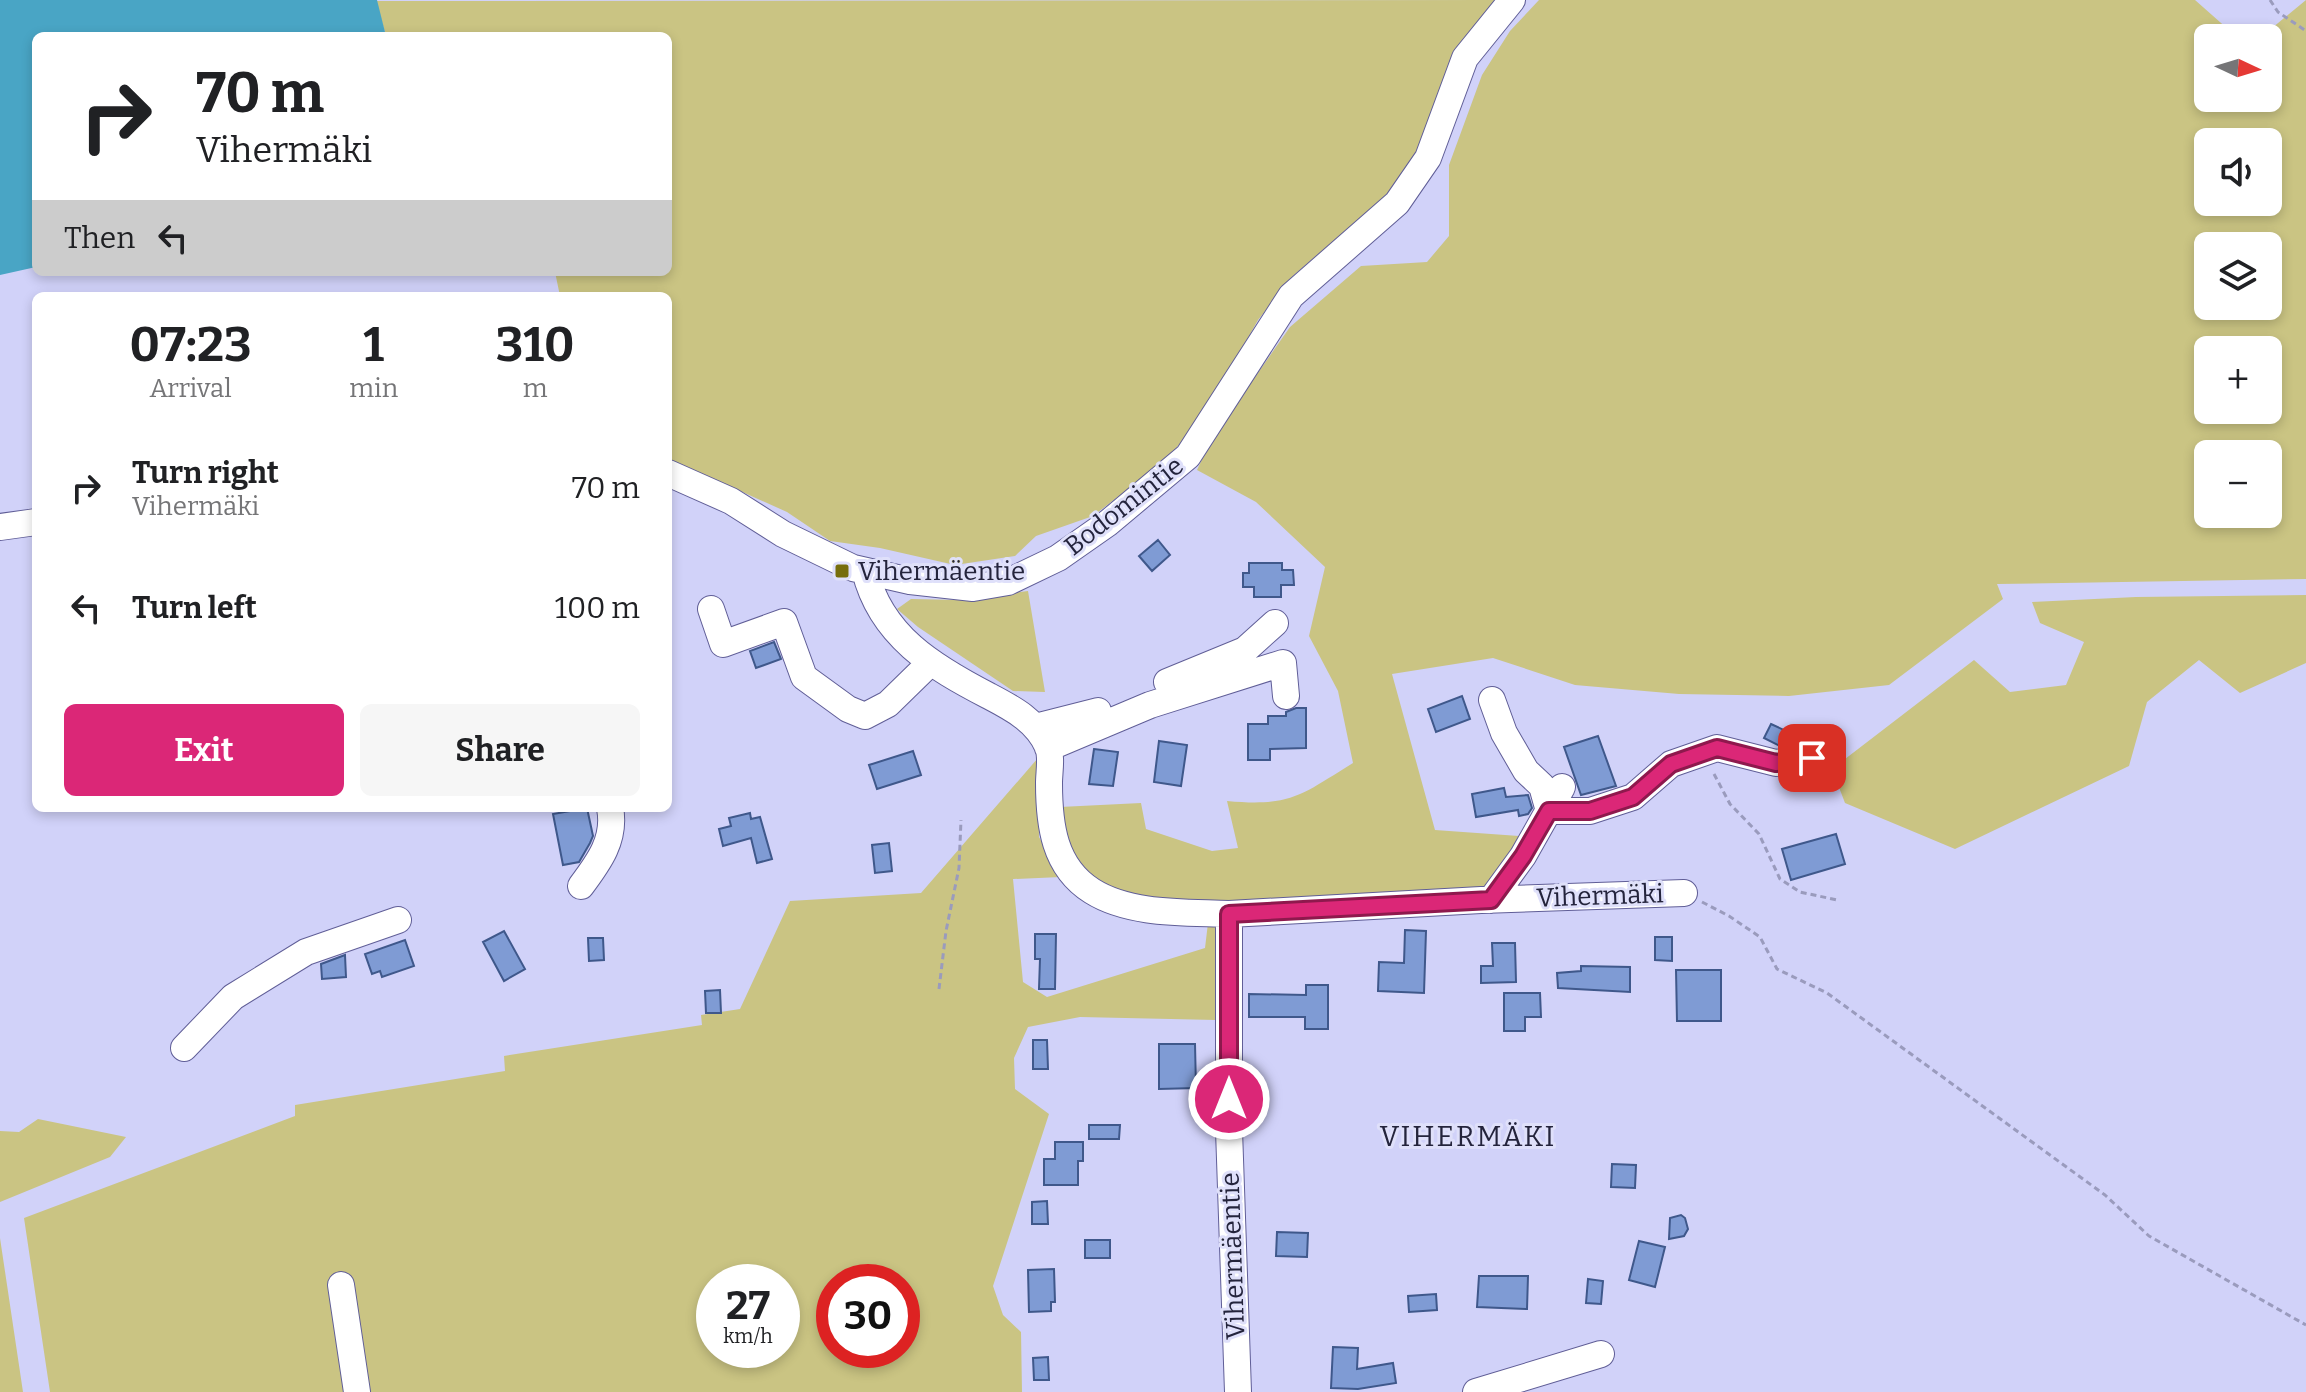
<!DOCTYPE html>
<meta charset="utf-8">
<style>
body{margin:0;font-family:Bitter,serif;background:#f6f6f6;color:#202124;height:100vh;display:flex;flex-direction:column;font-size:30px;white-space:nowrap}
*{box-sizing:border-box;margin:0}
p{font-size:26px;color:#757577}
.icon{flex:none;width:44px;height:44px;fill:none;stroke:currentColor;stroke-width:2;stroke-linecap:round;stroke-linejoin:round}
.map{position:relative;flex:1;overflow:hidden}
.drawer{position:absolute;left:32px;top:292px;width:640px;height:520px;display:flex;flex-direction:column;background:#fff;border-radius:12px;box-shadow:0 4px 12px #0003}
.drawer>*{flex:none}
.hud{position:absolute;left:32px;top:32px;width:640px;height:244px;border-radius:12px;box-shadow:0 4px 12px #0003;background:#fff;color:#202124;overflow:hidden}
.needle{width:52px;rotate:94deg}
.buttons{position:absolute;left:2194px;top:24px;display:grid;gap:16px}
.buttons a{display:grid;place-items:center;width:88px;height:88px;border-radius:12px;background:#fff;box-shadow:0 4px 12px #0003;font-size:40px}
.speed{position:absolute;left:696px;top:1264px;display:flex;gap:16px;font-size:40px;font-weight:700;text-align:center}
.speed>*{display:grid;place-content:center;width:104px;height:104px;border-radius:50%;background:#fff;box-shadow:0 4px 12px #0003;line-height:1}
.speed small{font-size:20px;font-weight:400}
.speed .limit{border:12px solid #d22;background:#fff;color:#111}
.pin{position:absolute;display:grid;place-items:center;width:68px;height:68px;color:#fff;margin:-34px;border-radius:16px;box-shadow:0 4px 12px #0006}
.me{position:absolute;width:88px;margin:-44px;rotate:0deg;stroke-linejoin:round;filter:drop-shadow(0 0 6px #0008)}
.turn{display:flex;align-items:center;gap:28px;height:168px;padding:0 32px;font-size:36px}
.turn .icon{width:104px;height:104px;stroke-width:2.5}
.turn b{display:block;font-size:56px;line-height:68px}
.then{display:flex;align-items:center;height:76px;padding:0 32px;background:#0003;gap:16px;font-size:30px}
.eta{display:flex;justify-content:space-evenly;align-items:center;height:136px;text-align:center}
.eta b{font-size:48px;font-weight:700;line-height:56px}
.primary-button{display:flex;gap:16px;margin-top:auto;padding:16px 32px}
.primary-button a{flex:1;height:92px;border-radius:12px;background:#db2777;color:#fff;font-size:32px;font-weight:700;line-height:92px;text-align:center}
.primary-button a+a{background:#f6f6f6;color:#202124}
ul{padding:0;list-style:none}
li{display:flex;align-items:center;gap:24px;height:120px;padding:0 32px}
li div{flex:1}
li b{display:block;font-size:30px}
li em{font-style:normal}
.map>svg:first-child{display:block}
.green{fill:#cac483;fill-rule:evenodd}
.water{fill:#49a5c5}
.building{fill:#7f9bd4;stroke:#3f588b;stroke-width:2}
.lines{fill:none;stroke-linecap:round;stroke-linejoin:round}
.minor-casing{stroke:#605e97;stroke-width:28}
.path{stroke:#9a9bbd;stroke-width:3;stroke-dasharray:6 4;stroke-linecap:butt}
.minor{stroke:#fff;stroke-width:26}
.route-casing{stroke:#8e194d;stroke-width:20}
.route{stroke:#db2777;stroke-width:14}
.poi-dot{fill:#776e0c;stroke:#dfe0fa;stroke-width:3}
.labels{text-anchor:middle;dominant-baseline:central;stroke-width:6;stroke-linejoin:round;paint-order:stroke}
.street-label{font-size:26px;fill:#24243c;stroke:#dfe0fa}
.poi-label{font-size:26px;fill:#24243c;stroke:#dfe0fa;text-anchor:start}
.neighbourhood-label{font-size:28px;letter-spacing:2px;fill:#24243c;stroke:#dfe0fa}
</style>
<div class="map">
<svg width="2306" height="1392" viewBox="0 0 2306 1392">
<rect width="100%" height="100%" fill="#d1d2f9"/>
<path class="green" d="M1498,0L1456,52L1414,163L1386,196L1294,275L1258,320L1207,411L1167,459L1093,516L1036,536L1015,556L955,565L880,548L830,541L787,512L718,481L668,464V296H560L555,272H668V36H386L376,1Z
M1539,0H2195L2238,38H2208V98H2268V38H2260L2306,0V579L1997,584L2003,599L1889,685L1789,696L1679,694L1575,685L1493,658L1392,674L1435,830L1519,836L1489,891L1230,904L1123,895L1075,868L1060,807L1141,803L1146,829L1212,851L1238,848L1227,801C1291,807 1301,795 1353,763L1338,691L1309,636L1325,567L1256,502L1197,470L1211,440L1290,327L1361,266L1427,262L1449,236V165L1482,75L1510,31ZM2208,142H2268V202H2208ZM2208,246H2268V306H2208ZM2208,350H2268V410H2208ZM2208,454H2268V514H2208Z
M1028,591L1045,692L1013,691L918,627L897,609L911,599L960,600Z
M2306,595V663L2240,693L2199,660L2147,702L2129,766L1955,849L1845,803L1832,769L1974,660L2010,692L2066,685L2084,642L2040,623L2032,602L2136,597Z
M1038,758L1039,837L1061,877L1013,879L1023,982L1047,997L1205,948L1208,923L1221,925L1216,1020L1080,1017L1028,1027L1014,1058L1015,1089L1049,1114L993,1286L1003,1315L1021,1332L1022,1392H50L24,1218L295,1116V1105L505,1071L504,1056L702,1025L701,1015L740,1009L790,901L921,893ZM714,1282H782V1350H714ZM834,1282H902V1350H834Z
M38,1119L126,1137L110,1157L0,1202V1131L19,1132Z
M0,1238L23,1392H0Z"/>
<path class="water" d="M0,0H377L386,36H36V267L0,275Z"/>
<path class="building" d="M1158,540L1170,555L1152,571L1139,556Z
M1249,563H1282V570H1293L1294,585H1281V597H1254V587H1243V573H1249Z
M774,642L781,659L756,668L750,651Z
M1462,696L1470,719L1436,732L1428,709Z
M1296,708H1306V748L1270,749V760H1248V724H1268V716H1286V712Z
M1771,724L1801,738L1798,744L1780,746L1764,738Z
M1598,736L1616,786L1581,795L1564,747Z
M1159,741L1187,745L1181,786L1154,782Z
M1094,749L1118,752L1113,786L1089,784Z
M913,751L921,775L877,789L869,765Z
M1504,788L1506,797L1528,795L1532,808L1528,814L1519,816L1518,810L1476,817L1472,794Z
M587,808L593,836L590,843L579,862L563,865L553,814Z
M750,813L751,819L760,817L772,859L757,863L751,838L723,846L719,829L731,826L729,818Z
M1836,834L1845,864L1791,880L1782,849Z
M889,843L892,871L875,873L872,845Z
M1405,930L1426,931L1424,993L1378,991L1379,962L1404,963Z
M504,931L525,969L504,981L483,942Z
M1035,934H1056L1055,989H1039L1040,959H1035Z
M1655,937H1672V961L1655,960Z
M588,938H603L604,960L589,961Z
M405,940L414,966L382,977L380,971L372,974L365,954Z
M1492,943H1515L1516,982L1481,983V966H1493Z
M345,955L346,977L322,979L321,964Z
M1581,966L1630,967V992L1558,988L1557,973L1581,971Z
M1676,970H1721V1021H1677Z
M1306,985H1328V1029H1305V1017H1249V994L1306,995Z
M720,990L721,1013H706L705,991Z
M1504,993H1540L1541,1017H1525V1031H1504Z
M1033,1040H1047L1048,1069H1033Z
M1159,1044H1195L1196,1088L1159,1089Z
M1089,1125H1120L1119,1139H1089Z
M1055,1142H1083V1161H1078V1185H1044V1159H1055Z
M1612,1164L1636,1165L1635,1188L1611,1187Z
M1047,1201L1048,1224H1032V1202Z
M1681,1215L1685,1218L1688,1229L1684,1236L1669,1239L1670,1218Z
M1277,1232L1308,1233L1307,1257L1276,1256Z
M1085,1240H1110V1258H1085Z
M1639,1241L1665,1247L1655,1287L1629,1280Z
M1054,1269L1055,1302H1051V1311L1029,1312L1028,1270Z
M1479,1276H1528L1527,1309L1477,1307Z
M1588,1279L1603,1281L1601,1304L1586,1303Z
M1436,1294L1437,1310L1409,1312L1408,1296Z
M1333,1347L1358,1348L1357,1369L1393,1363L1396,1383L1358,1389L1331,1388Z
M1048,1357L1049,1380H1034L1033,1358Z"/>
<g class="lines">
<defs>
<path id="minor" d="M668,473L731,501L783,534L853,568L910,581L973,588L1008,582L1058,558L1108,523L1188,456L1291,296L1397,203L1428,158L1465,58L1512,0
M0,527L36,522
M865,571C881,636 933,667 989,696C1012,708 1037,721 1048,747C1052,757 1049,773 1049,783C1049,825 1054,867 1092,891C1130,915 1186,912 1229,914V1130L1238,1392
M711,609L723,644L784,622L804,677L848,709L865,716L888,704L930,663
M1167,682L1245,650L1275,623
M1492,700L1504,733L1526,771L1542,786L1549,811H1590L1633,797L1671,764L1717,748L1776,763L1812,758
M1035,727L1098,711
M1048,748L1150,705L1283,663L1286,696
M581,886C599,862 616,839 610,808
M1491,900L1523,856L1562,787
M1229,914L1481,900L1684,893
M184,1048L233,997L306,952L398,920
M341,1285L357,1392
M1476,1392L1601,1354"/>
</defs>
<use href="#minor" class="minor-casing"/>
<path class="path" d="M2270,0L2278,12L2306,31
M1714,774L1730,804L1759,834L1780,879L1800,892L1837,900
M1702,902L1729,916L1760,937L1777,969L1827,993L2105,1195L2149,1236L2306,1325
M939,989L946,931L959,868L961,820"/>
<use href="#minor" class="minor"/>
</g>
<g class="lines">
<defs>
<path id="route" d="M1229,1099V914L1491,900L1523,856L1549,811H1590L1633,797L1671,764L1717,748L1776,763L1812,758"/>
</defs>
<use href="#route" class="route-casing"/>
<use href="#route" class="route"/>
</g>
<rect class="poi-dot" x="834" y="563" width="16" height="16" rx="4"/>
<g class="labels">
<g class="street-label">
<text transform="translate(1124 506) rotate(-38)">Bodomintie</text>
<text transform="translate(1600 896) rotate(-2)">Vihermäki</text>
<text transform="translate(1233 1256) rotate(-92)">Vihermäentie</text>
</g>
<g class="poi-label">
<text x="858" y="571">Vihermäentie</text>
</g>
<g class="neighbourhood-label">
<text x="1468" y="1136">VIHERMÄKI</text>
</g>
</g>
</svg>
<div class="buttons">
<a><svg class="needle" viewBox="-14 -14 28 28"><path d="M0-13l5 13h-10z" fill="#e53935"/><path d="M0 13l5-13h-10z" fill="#757577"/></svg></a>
<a><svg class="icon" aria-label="sound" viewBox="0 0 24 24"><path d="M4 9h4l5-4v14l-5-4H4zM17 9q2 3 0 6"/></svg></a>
<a><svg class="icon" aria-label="layers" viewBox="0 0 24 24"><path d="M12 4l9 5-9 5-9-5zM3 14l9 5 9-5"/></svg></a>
<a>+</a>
<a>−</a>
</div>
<div class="speed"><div>27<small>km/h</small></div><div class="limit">30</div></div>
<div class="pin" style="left:1812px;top:758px;background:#d93025"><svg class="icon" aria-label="arrive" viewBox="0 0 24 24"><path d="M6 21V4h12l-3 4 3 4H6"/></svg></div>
<svg class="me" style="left:1229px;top:1099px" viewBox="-20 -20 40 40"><circle r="17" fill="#db2777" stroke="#fff" stroke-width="3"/><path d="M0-11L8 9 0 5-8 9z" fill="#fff"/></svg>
<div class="hud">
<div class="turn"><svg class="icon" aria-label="right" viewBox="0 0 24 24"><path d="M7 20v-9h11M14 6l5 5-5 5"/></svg><div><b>70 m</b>Vihermäki</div></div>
<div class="then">Then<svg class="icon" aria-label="left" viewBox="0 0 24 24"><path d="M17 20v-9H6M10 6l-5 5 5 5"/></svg></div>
</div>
<section class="drawer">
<div class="eta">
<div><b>07:23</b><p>Arrival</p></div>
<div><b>1</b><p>min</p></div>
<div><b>310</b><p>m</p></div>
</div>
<ul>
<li><svg class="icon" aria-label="right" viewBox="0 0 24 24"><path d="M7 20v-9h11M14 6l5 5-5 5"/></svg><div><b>Turn right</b><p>Vihermäki</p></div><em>70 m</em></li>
<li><svg class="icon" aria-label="left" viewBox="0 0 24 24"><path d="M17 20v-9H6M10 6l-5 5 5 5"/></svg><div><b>Turn left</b></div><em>100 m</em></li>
</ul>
<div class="primary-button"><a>Exit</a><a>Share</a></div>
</section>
</div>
